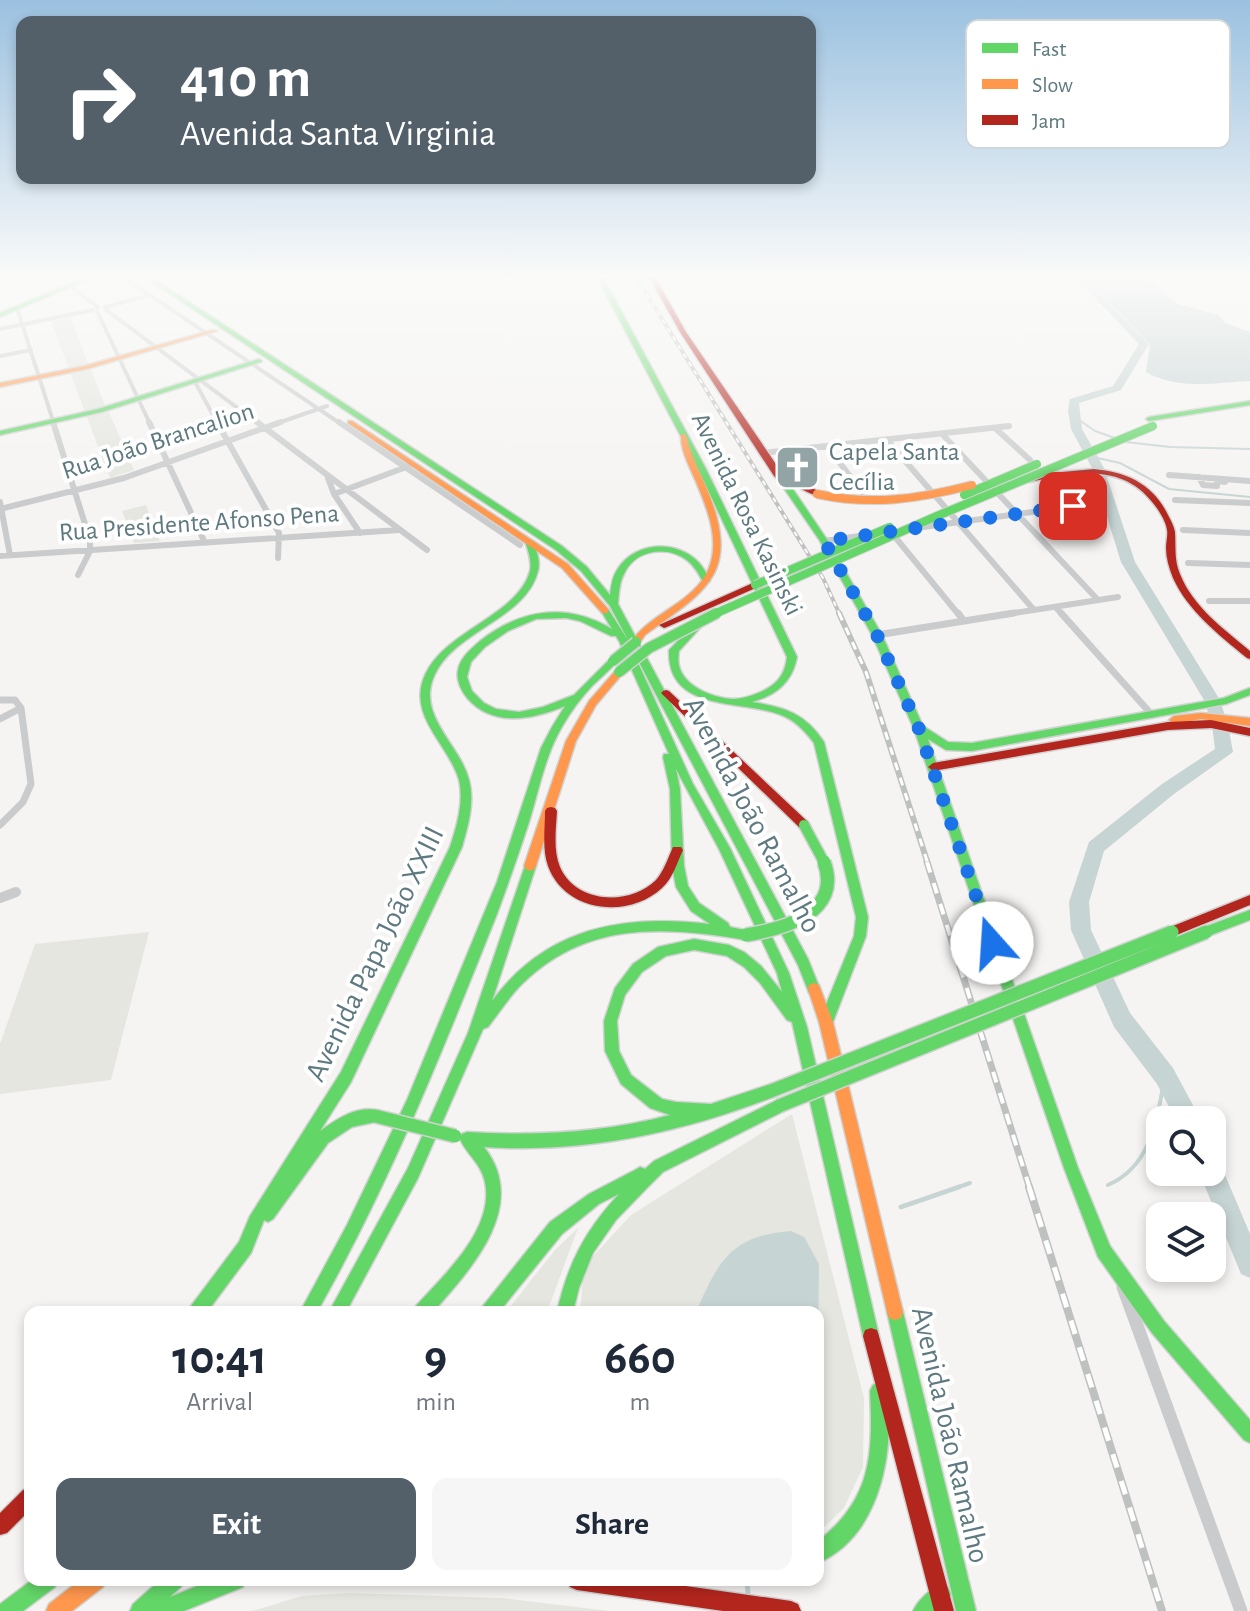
<!DOCTYPE html>
<meta charset="utf-8">
<style>
body{margin:0;font-family:"Alegreya Sans",sans-serif;background:#f6f6f7;color:#1f2937;height:100vh;display:flex;flex-direction:column;font-size:30px;white-space:nowrap}
*{box-sizing:border-box;margin:0}
p{font-size:26px;color:#747a83}
.icon{flex:none;width:44px;height:44px;fill:none;stroke:currentColor;stroke-width:2;stroke-linecap:round;stroke-linejoin:round}
.map{position:relative;flex:1;overflow:hidden}
.panel{position:absolute;left:24px;top:1306px;width:800px;height:280px;display:flex;flex-direction:column;background:#fff;border-radius:16px;box-shadow:0 4px 12px #0003}
.panel>*{flex:none}
.guide{position:absolute;left:16px;top:16px;width:800px;height:168px;border-radius:16px;box-shadow:0 4px 12px #0003;background:#536069;color:#fff;overflow:hidden}
.tools{position:absolute;left:1146px;top:1106px;display:grid;gap:16px}
.tools a{display:grid;place-items:center;width:80px;height:80px;border-radius:16px;background:#fff;box-shadow:0 4px 12px #0003;font-size:40px}
.pin{position:absolute;display:grid;place-items:center;width:68px;height:68px;color:#fff;margin:-34px;border-radius:16px;box-shadow:0 4px 12px #0006}
.me{position:absolute;width:88px;margin:-44px;rotate:341deg;stroke-linejoin:round;filter:drop-shadow(0 0 6px #0008)}
.turn{display:flex;align-items:center;gap:28px;height:168px;padding:0 32px;font-size:36px}
.turn .icon{width:104px;height:104px;stroke-width:2.5}
.turn b{display:block;font-size:56px;line-height:68px}
.eta{display:flex;justify-content:space-evenly;align-items:center;height:136px;text-align:center}
.eta b{font-size:48px;font-weight:600;line-height:56px}
.primary-button{display:flex;gap:16px;margin-top:auto;padding:16px 32px}
.primary-button a{flex:1;height:92px;border-radius:16px;background:#536069;color:#fff;font-size:32px;font-weight:600;line-height:92px;text-align:center}
.primary-button a+a{background:#f6f6f7;color:#1f2937}
.map>svg:first-child{display:block}
.green{fill:#e4e6df}
.water{fill:#c7d4d4}
.lines{fill:none;stroke-linecap:round;stroke-linejoin:round}
.stream-far2{stroke:#c7d4d4;stroke-width:2}
.stream-far1{stroke:#c7d4d4;stroke-width:4}
.stream{stroke:#c7d4d4;stroke-width:5}
.river{fill:#c7d4d4;fill-rule:evenodd}
.fast-casing{stroke:#d1d2d2;stroke-width:3}
.slow-casing{stroke:#d1d2d2;stroke-width:3}
.jam-casing{stroke:#d1d2d2;stroke-width:3}
.street-far4{stroke:#cacbcc;stroke-width:4}
.street-far3{stroke:#cacbcc;stroke-width:6}
.street-far2{stroke:#cacbcc;stroke-width:7}
.street-far1{stroke:#cacbcc;stroke-width:10}
.street{stroke:#cacbcc;stroke-width:13}
.fast{fill:#63d668;fill-rule:evenodd}
.slow{fill:#ff974d;fill-rule:evenodd}
.jam{fill:#b3261e;fill-rule:evenodd}
.rail-far3-casing{stroke:#bfc1c1;stroke-width:4}
.rail-far2-casing{stroke:#bfc1c1;stroke-width:6}
.rail-far1-casing{stroke:#bfc1c1;stroke-width:7}
.rail-casing{stroke:#bfc1c1;stroke-width:8}
.rail-far3{stroke:#fff;stroke-width:2;stroke-dasharray:5;stroke-linecap:butt}
.rail-far2{stroke:#fff;stroke-width:3;stroke-dasharray:8;stroke-linecap:butt}
.rail-far1{stroke:#fff;stroke-width:4;stroke-dasharray:11;stroke-linecap:butt}
.rail{stroke:#fff;stroke-width:5;stroke-dasharray:14;stroke-linecap:butt}
.fast-bridge-far2-casing{stroke:#d1d2d2;stroke-width:10;stroke-linecap:butt}
.fast-bridge-far1-casing{stroke:#d1d2d2;stroke-width:13;stroke-linecap:butt}
.fast-bridge-casing{stroke:#d1d2d2;stroke-width:16;stroke-linecap:butt}
.slow-bridge-casing{stroke:#d1d2d2;stroke-width:10;stroke-linecap:butt}
.fast-bridge-far2{stroke:#63d668;stroke-width:8}
.fast-bridge-far1{stroke:#63d668;stroke-width:10}
.fast-bridge{stroke:#63d668;stroke-width:13}
.slow-bridge{stroke:#ff974d;stroke-width:8}
.route{stroke:#1a73e8;stroke-width:14;stroke-dasharray:0 25.2}
.labels{text-anchor:middle;dominant-baseline:central;stroke-width:8;stroke-linejoin:round;paint-order:stroke}
.far-street-label{font-size:26px;fill:#5e797f;stroke:#fff}
.far-poi-label{font-size:26px;fill:#5e797f;stroke:#fff;text-anchor:start}
.street-label{font-size:30px;fill:#5e797f;stroke:#fff}
.key{fill:#fff;stroke:#cfd7d9;stroke-width:2}
.key-label{font-size:22px;fill:#5e797f}
</style>
<div class="map">
<svg width="1250" height="1611" viewBox="0 0 1250 1611">
<rect width="100%" height="100%" fill="#f5f4f2"/>
<path class="green" d="M71,317L88,364L69,369L51,321Z
M91,369L105,406L85,412L70,373Z
M109,412L134,470L110,478L87,417Z
M146,505L160,541L134,543L122,511Z
M149,932L111,1080L0,1094V1044L35,944Z
M792,1114L864,1398L863,1467L844,1508L818,1533V1312H580L584,1266L631,1215Z
M578,1228L547,1312H506L555,1250Z
M349,1593L501,1598L609,1611H252L302,1596Z"/>
<path class="water" d="M1085,277H1144L1178,304L1218,315L1226,323L1250,332V381C1215,383 1177,390 1146,372L1150,344Z
M791,1231L804,1237L819,1264L818,1361V1312H696C719,1260 731,1236 791,1231Z"/>
<g class="lines">
<path class="stream-far2" d="M1072,415L1095,431L1115,438
M1126,442L1170,447L1250,449
M1093,457L1120,463L1169,489L1250,497"/>
<path class="stream-far1" d="M1108,1185C1152,1166 1157,1118 1165,1076
M953,1189L970,1183"/>
<path class="stream" d="M901,1207L959,1187
M747,1580L748,1595"/>
<path class="river" d="M1075,277H1084L1149,344L1121,390L1079,403L1082,429L1104,468L1135,562L1220,700L1228,725L1233,752L1174,794L1104,851L1089,902L1091,930L1130,1013L1173,1068L1201,1120H1176L1157,1084L1114,1027L1071,930L1069,902L1089,842L1162,784L1215,749L1212,725L1204,700L1121,562L1092,468L1071,429L1068,411L1070,399L1113,386L1139,344Z
M1212,1160L1220,1163L1250,1234V1278L1241,1274L1199,1172H1212Z"/>
<defs>
<path id="fast" d="M86,277H94L0,317V313Z
M144,277H151L562,546L587,567L610,595C611,586 612,578 617,570C633,543 672,539 695,559C702,565 706,572 710,580L709,582H703C699,574 695,567 688,561C668,545 635,549 624,574C619,583 619,594 618,604L808,959L820,989L819,993L814,995L809,993L798,965L629,643L693,784L730,848L789,973L807,1027L879,1336L877,1342L871,1344L865,1342L863,1336L792,1022L787,1020L760,983L744,967L727,956L694,950L666,956L642,972L625,995L617,1021L619,1051L631,1075L662,1099L676,1102L711,1104L771,1084L776,1086L778,1091L776,1096C684,1132 584,1154 484,1147C530,1206 471,1269 433,1312H414L416,1306C444,1275 495,1229 485,1182C481,1163 467,1155 460,1139L462,1134L467,1132C536,1136 603,1133 670,1115L650,1108L621,1084L605,1051L604,1021L615,988L633,964L658,947L694,939L729,945L744,952L761,966L782,992L777,973L719,849L676,769L680,789L684,866L688,886L699,903L728,923L730,927L750,931L752,935L750,939L746,940C663,926 586,921 522,984C509,997 499,1013 488,1027L483,1029L418,1178L346,1312H329L408,1168L468,1033L526,863L530,861L534,863L536,866L492,1001C547,927 623,914 710,924L691,911L676,887L672,866L670,789L663,757L664,754H669L619,641L616,636H611L580,621L566,618L536,619L508,631L485,647L471,662L467,677L472,691L484,703L496,709L519,712L543,707L574,695L610,659L613,658L618,661C610,670 600,678 592,686C581,698 571,711 563,725C545,755 539,790 529,822C519,853 508,884 497,914C443,1050 389,1185 317,1312H300L347,1225L407,1100L497,882L541,748L552,727L565,706C534,719 494,728 468,699C461,691 456,680 458,670C460,658 471,649 480,641C521,609 566,602 612,629L601,611L602,609H608L628,640L610,606L581,571L556,550Z
M597,277H603L706,469L797,657C792,683 776,695 752,702C784,707 805,713 824,742L868,917L866,936L833,1022L831,1026L826,1028L821,1026L819,1022L854,936L856,917L814,743C805,731 795,720 781,715C741,699 667,713 669,650L695,623H701V627L679,651C678,657 678,664 680,669C687,688 714,698 733,699C747,699 768,691 778,680C784,673 786,665 787,657L698,469Z
M259,359L262,361L261,362L102,412L0,435V431L98,409Z
M1250,401V405L1149,421L1146,419L1149,417Z
M780,479H786L828,541L882,635L923,726L948,742L972,743L1224,698L1250,688V695L1226,704L972,751L946,750L928,739L1078,1168L1110,1246L1164,1321L1250,1420V1443L1244,1440L1152,1333L1098,1257L1064,1168L914,729L872,635L820,541L779,481Z
M526,539H529L533,541C536,550 541,561 538,571C526,619 456,630 435,674C415,715 460,744 469,780C475,802 468,826 462,847L351,1082L320,1131C337,1119 358,1104 380,1111L382,1116L380,1121L352,1127L328,1143L273,1219L268,1222L264,1220L251,1253L207,1312H189L191,1306L239,1242L250,1216L341,1072L450,847C457,826 464,802 459,780C449,744 405,715 426,673C447,630 518,615 530,571C532,561 528,550 525,541Z
M1250,910V920L1206,937L1202,936L1200,932L1202,928Z
M779,1099L784,1101L786,1106L784,1111L663,1172L647,1188L616,1220L593,1253L579,1288L573,1312H557C568,1263 585,1231 619,1194L599,1204L562,1234L499,1312H481L483,1306L550,1222L589,1194L635,1170L640,1167L645,1169L654,1161Z
M895,1304L901,1306L903,1312L976,1611H956L887,1312L889,1306Z
M879,1382L885,1385C890,1396 889,1410 889,1421C889,1474 872,1540 818,1563V1541C872,1499 873,1454 870,1391L873,1385Z
M32,1580H58L55,1587L23,1611H0V1604Z
M160,1580H184L181,1587L170,1597L212,1580H246L243,1587L184,1611H130L133,1604Z
M941,1584L948,1587L951,1594L948,1601L937,1611H913C918,1600 930,1589 941,1584Z"/>
<path id="slow" d="M212,330L217,331L87,369L0,387V383L84,366Z
M348,421H352L568,564L608,609V613H602L562,568L348,423Z
M681,434L686,435C691,456 701,474 709,494C740,574 706,591 645,635L639,644L636,645L631,642C650,614 687,605 705,576C724,544 706,505 693,475C687,462 680,447 681,434Z
M619,669L624,672L596,705L576,741L536,866L534,869L530,871L526,869L524,866L566,741L589,701L616,670Z
M1201,713L1250,718V726L1201,719L1174,724L1169,720L1174,716Z
M814,983L819,985L833,1022L903,1312L901,1318L895,1320L889,1318L887,1312L819,1022L808,989L809,985Z
M80,1580H106L103,1587L72,1611H46L49,1604Z"/>
<path id="jam" d="M649,277H655L686,332L782,473L820,492V496C806,495 794,481 780,483L774,476L680,332Z
M1094,469C1127,472 1153,484 1168,515C1171,521 1174,526 1175,532C1176,547 1174,560 1180,574C1193,607 1224,629 1250,651V659L1247,658C1219,635 1188,611 1173,578C1169,568 1166,558 1166,548C1166,542 1168,535 1167,530C1166,521 1158,509 1153,503C1121,462 1074,473 1029,482L1025,480L1052,473Z
M755,582L758,583V587L667,627L664,628L659,625Z
M666,690L669,691L808,822L810,825L808,828H800L663,695L661,693L663,691Z
M1211,720L1250,728V736L1211,728L1168,730L933,771L928,767L933,763L1168,722Z
M551,807L555,808L557,811C556,829 553,850 560,867C576,904 630,906 656,880C664,871 668,858 673,847H681L683,850C677,863 673,878 662,888C629,919 565,913 548,866C542,849 545,829 545,811L547,808Z
M1250,895V905L1172,937L1168,936L1166,932L1168,928Z
M871,1328L877,1330L879,1336L954,1611H934L863,1336L865,1330Z
M30,1488V1510L7,1533L0,1535V1513L23,1490Z
M567,1580H644L791,1601L798,1604L801,1611H723L577,1590L570,1587Z"/>
</defs>
<use href="#fast" class="fast-casing"/>
<use href="#slow" class="slow-casing"/>
<use href="#jam" class="jam-casing"/>
<path class="street-far4" d="M123,277L341,424
M70,286L98,307
M105,307L150,295
M17,308L54,424
M105,309L259,424
M97,311L150,424
M0,329L93,310
M0,356L31,350
M199,380L196,384L218,424
M275,424L327,406"/>
<path class="street-far3" d="M53,422L90,540V551L78,575
M149,422L205,543
M217,422L279,533L278,558
M257,422L427,550
M339,422L520,545
M995,428L1030,460
M942,434L1098,600
M887,440L1034,610
M827,446L862,492
M762,453L1009,426
M1169,475L1250,481
M1199,477L1203,485L1217,486V481L1225,482
M328,478L334,494L360,533
M334,494L409,466
M1175,500L1250,503
M0,502L10,555
M0,509L124,478L281,422
M916,528L1084,505
M1183,530L1250,533
M891,532L959,615
M824,541L867,535
M0,556L399,530
M1188,563L1250,565
M1209,601H1250
M1055,607L1063,615
M1001,615L1118,597"/>
<path class="street-far2" d="M958,613L964,621
M1061,613L1152,715
M877,635L1014,613
M0,700H15L21,708L31,784L23,802L0,825
M0,719L21,708"/>
<path class="street-far1" d="M0,898L16,892"/>
<path class="street" d="M1123,1287L1241,1611"/>
<use href="#fast" class="fast"/>
<use href="#slow" class="slow"/>
<use href="#jam" class="jam"/>
<defs>
<path id="rail-far3" d="M636,277L823,578L840,615"/>
<path id="rail-far2" d="M839,613L866,672L928,864"/>
<path id="rail-far1" d="M927,862L1030,1189"/>
<path id="rail" d="M1029,1187L1162,1611"/>
</defs>
<use href="#rail-far3" class="rail-far3-casing"/>
<use href="#rail-far2" class="rail-far2-casing"/>
<use href="#rail-far1" class="rail-far1-casing"/>
<use href="#rail" class="rail-casing"/>
<use href="#rail-far3" class="rail-far3"/>
<use href="#rail-far2" class="rail-far2"/>
<use href="#rail-far1" class="rail-far1"/>
<use href="#rail" class="rail"/>
<defs>
<path id="fast-bridge-far2" d="M964,495L1037,464
M755,585L890,527
M712,615L937,516L1153,426"/>
<path id="fast-bridge-far1" d="M613,661L636,642
M619,672L649,648L717,613
M804,825L825,864"/>
<path id="fast-bridge" d="M746,935C783,929 843,913 824,862
M771,1091L1172,932
M779,1106L1206,932
M375,1116L455,1136"/>
<path id="slow-bridge" d="M817,494C871,506 919,499 972,485"/>
</defs>
<use href="#fast-bridge-far2" class="fast-bridge-far2-casing"/>
<use href="#fast-bridge-far1" class="fast-bridge-far1-casing"/>
<use href="#fast-bridge" class="fast-bridge-casing"/>
<use href="#slow-bridge" class="slow-bridge-casing"/>
<use href="#fast-bridge-far2" class="fast-bridge-far2"/>
<use href="#fast-bridge-far1" class="fast-bridge-far1"/>
<use href="#fast-bridge" class="fast-bridge"/>
<use href="#slow-bridge" class="slow-bridge"/>
</g>
<linearGradient id="sky" x2="0" y2="1"><stop stop-color="#9bc1e0"/><stop offset="0.55" stop-color="#fafaf9"/><stop offset="1" stop-color="#fafaf9" stop-opacity="0"/></linearGradient>
<rect width="1250" height="503" fill="url(#sky)"/>
<g class="lines">
<path class="route" d="M992,943L919,729L877,635L824,541L1073,506"/>
</g>
<defs>
<symbol id="church-square" viewBox="-11 -11 22 22"><rect x="-9" y="-9" width="18" height="18" rx="4" fill="#93a4a7" stroke="#fff"/><path d="M-1.2-6h2.4v3.5h3.3v2.4h-3.3V6h-2.4V-.1h-3.3v-2.4h3.3Z" fill="#fff"/></symbol>
</defs>
<g fill-rule="evenodd">
<use href="#church-square" x="772" y="442" width="51" height="51"/>
</g>
<g class="labels">
<g class="far-street-label">
<text transform="translate(158 441) rotate(-18)">Rua João Brancalion</text>
<text transform="translate(747 514) rotate(64)">Avenida Rosa Kasinski</text>
<text transform="translate(199 523) rotate(-4)">Rua Presidente Afonso Pena</text>
</g>
<g class="far-poi-label">
<text x="829" y="452">Capela Santa<tspan x="829" dy="30">Cecília</tspan></text>
</g>
<g class="street-label">
<text transform="translate(752 815) rotate(62)">Avenida João Ramalho</text>
<text transform="translate(375 954) rotate(-64)">Avenida Papa João XXIII</text>
<text transform="translate(950 1435) rotate(77)">Avenida João Ramalho</text>
</g>
</g>
<rect x="966" y="20" width="264" height="128" rx="12" class="key"/>
<rect x="982" y="43" width="36" height="10" fill="#63d668"/>
<rect x="982" y="79" width="36" height="10" fill="#ff974d"/>
<rect x="982" y="115" width="36" height="10" fill="#b3261e"/>
<g class="key-label">
<text x="1032" y="56">Fast</text>
<text x="1032" y="92">Slow</text>
<text x="1032" y="128">Jam</text>
</g>
</svg>
<div class="tools">
<a><svg class="icon" aria-label="search" viewBox="0 0 24 24"><circle cx="10" cy="10" r="6"/><path d="M15 15l6 6"/></svg></a>
<a><svg class="icon" aria-label="layers" viewBox="0 0 24 24"><path d="M12 4l9 5-9 5-9-5zM3 14l9 5 9-5"/></svg></a>
</div>
<div class="pin" style="left:1073px;top:506px;background:#d93025"><svg class="icon" aria-label="arrive" viewBox="0 0 24 24"><path d="M6 21V4h12l-3 4 3 4H6"/></svg></div>
<svg class="me" style="left:992px;top:943px" viewBox="-20 -20 40 40"><circle r="19" fill="#fff"/><path d="M0-13L10 11 0 6-10 11z" fill="#1a73e8"/></svg>
<div class="guide">
<div class="turn"><svg class="icon" aria-label="right" viewBox="0 0 24 24"><path d="M7 20v-9h11M14 6l5 5-5 5"/></svg><div><b>410 m</b>Avenida Santa Virginia</div></div>
</div>
<section class="panel">
<div class="eta">
<div><b>10:41</b><p>Arrival</p></div>
<div><b>9</b><p>min</p></div>
<div><b>660</b><p>m</p></div>
</div>
<div class="primary-button"><a>Exit</a><a>Share</a></div>
</section>
</div>
